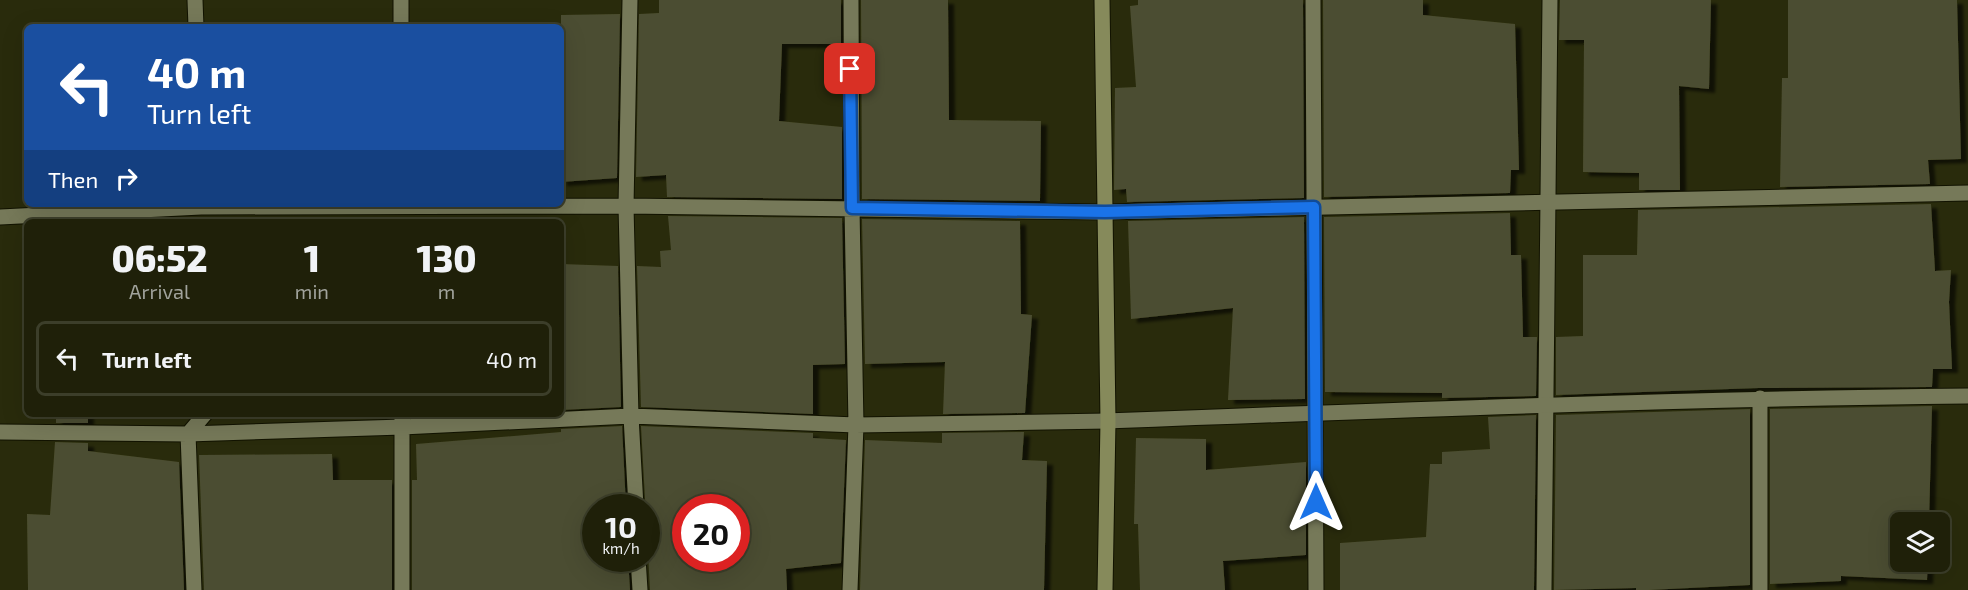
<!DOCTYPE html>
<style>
body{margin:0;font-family:"Exo 2",sans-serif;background:#2c2d17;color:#f1f3f6;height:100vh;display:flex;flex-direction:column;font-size:22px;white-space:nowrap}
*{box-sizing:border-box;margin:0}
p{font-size:20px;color:#a1a39c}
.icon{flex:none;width:33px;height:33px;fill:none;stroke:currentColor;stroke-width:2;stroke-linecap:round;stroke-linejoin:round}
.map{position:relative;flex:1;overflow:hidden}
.panel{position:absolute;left:24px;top:219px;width:540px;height:198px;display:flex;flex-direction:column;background:#1f2009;border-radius:9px;box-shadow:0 6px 24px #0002,0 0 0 2px #3c3e2a}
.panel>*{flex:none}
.guide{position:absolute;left:24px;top:24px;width:540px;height:183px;border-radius:9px;box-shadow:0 6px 24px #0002,0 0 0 2px #3c3e2a;background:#1a4fa0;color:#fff;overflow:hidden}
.fabs{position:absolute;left:1890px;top:512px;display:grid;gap:12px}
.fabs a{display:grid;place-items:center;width:60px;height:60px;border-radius:9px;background:#1f2009;box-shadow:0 6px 24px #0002,0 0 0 2px #3c3e2a;font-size:30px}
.speed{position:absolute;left:582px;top:494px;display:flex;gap:12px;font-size:30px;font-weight:700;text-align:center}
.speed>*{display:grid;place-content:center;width:78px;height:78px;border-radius:50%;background:#1f2009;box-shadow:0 6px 24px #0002,0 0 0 2px #3c3e2a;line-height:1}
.speed small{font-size:15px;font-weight:400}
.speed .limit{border:9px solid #d22;background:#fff;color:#111}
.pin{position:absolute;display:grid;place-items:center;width:51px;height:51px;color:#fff;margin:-26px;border-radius:12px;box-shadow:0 3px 9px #0006}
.me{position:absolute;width:66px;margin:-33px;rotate:0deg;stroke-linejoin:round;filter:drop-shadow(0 0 4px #0008)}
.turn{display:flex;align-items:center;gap:21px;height:126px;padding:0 24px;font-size:27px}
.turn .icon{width:78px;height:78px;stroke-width:2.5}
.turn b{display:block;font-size:42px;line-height:51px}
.then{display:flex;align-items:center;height:57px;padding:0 24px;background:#0003;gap:12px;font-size:22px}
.eta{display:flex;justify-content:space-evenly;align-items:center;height:102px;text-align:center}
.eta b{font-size:36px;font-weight:800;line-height:42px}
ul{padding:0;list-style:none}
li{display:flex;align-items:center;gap:18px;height:75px;margin:0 12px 9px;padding:0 12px;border:3px solid #3c3e2a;border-radius:9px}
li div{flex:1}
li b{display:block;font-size:22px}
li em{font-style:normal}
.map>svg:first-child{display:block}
.building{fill:#4c4e30;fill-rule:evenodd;filter:url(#shadow)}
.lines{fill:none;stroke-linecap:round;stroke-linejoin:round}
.lane-casing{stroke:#121300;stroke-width:17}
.street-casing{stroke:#121300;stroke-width:17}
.secondary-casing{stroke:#121300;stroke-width:17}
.lane{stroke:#767959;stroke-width:15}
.street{stroke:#767959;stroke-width:15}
.secondary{stroke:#868a5b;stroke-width:15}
.route-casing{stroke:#114b97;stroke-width:15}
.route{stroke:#1a73e8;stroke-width:10}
</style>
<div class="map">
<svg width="1968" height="590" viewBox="0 0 1968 590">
<defs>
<filter id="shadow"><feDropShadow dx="6" dy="4" stdDeviation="1.5" flood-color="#0009"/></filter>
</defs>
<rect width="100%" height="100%" fill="#292b0c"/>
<path class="building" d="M659,0H841V44H782L779,121L842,127V199L667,197L666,175L636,177L639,14L659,13Z
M861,0H948L949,120L1041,121L1040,201L862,199Z
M1138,0H1303L1304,198L1127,202L1126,189L1114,190L1115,88L1136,87L1130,6L1138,5Z
M1323,0H1423V15L1515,24L1519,170H1511L1510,193L1324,197Z
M1560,0H1711L1709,89L1679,86L1680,190H1639V173L1583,172L1584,40H1559Z
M1788,0H1957L1961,159L1928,160L1930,184L1780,187L1782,78H1788Z
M620,14L617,178L561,182V15Z
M1931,204L1935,271L1951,270L1949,302L1952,369H1933L1932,387L1759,388L1556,395V337L1583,336V255H1637L1638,210Z
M1510,213L1511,255H1521L1523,337H1537L1536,396L1442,398V393L1325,392L1324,217Z
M668,216L842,218L845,364L813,365V414L641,407L637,266L661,267L660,251L671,250Z
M1304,217L1305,399L1228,400L1233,308L1131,319L1128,221Z
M862,219L1020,221L1021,314L1032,315L1025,413L943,414L945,362L865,364Z
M561,264L618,266L621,407L561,410Z
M1932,406L1929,522H1900V561H1928L1927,580L1841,576V581L1770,584V409Z
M1750,409V585L1649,590H1636V588L1554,590L1556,415Z
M56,414H88V423H56Z
M1536,415L1534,590H1340V543L1426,537L1430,464H1442V452L1490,449L1488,417Z
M622,426L626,507H596V558H628L630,590H412V480H417L416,444L561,432V429Z
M641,426L813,433V438L846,440L841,563L786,569L787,590H650ZM686,507H736V558H686Z
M1024,432L1022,460L1047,461L1044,590H860L865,440L942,443V433Z
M1136,438L1206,439V470L1306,462V555L1223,561L1225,590H1140L1138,524H1134Z
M55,442L88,443V451L179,462L184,590H28L27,514L50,515Z
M332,454L333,480H392V590H204L199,455Z"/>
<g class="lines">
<defs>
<path id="lane" d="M195,0L196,27
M401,0V27
M630,0L626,206L631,416L636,507
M1313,0L1316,590
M0,217L201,207L626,206L1105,212
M0,432L188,434L402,427L631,416L856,425L1108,421
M638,558L640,590
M194,590L188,434L205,414
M402,590V414
M850,590L856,425L852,208L851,0
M1544,590L1550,0
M1760,590V398"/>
<path id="street" d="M1105,212L1968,193
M1108,421C1395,410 1681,399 1968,396"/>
<path id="secondary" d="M1102,0L1108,421L1105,590"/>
</defs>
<use href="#lane" class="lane-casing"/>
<use href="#street" class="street-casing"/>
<use href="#secondary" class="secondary-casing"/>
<use href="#lane" class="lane"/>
<use href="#street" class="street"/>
<use href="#secondary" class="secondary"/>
</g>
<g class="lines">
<defs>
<path id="route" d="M850,69L852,208L1105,212L1314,207L1316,502"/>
</defs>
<use href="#route" class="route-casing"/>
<use href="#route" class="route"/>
</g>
</svg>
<div class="fabs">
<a><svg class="icon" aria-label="layers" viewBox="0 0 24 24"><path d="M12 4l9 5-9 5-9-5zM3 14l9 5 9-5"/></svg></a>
</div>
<div class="speed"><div>10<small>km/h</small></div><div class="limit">20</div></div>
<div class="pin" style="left:850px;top:69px;background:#d93025"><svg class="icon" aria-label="arrive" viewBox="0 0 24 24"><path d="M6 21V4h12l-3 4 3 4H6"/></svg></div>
<svg class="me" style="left:1316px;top:502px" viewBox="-20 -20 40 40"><path d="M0-17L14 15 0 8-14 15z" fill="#1a73e8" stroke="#fff" stroke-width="4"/></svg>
<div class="guide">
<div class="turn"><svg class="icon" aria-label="left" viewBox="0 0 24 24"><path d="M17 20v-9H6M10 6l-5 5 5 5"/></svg><div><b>40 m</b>Turn left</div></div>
<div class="then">Then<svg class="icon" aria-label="right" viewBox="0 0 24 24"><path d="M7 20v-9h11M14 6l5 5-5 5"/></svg></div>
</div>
<section class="panel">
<div class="eta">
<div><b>06:52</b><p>Arrival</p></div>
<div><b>1</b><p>min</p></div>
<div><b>130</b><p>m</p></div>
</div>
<ul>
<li><svg class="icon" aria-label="left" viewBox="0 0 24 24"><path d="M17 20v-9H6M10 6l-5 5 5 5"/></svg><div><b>Turn left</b></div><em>40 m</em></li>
</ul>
</section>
</div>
